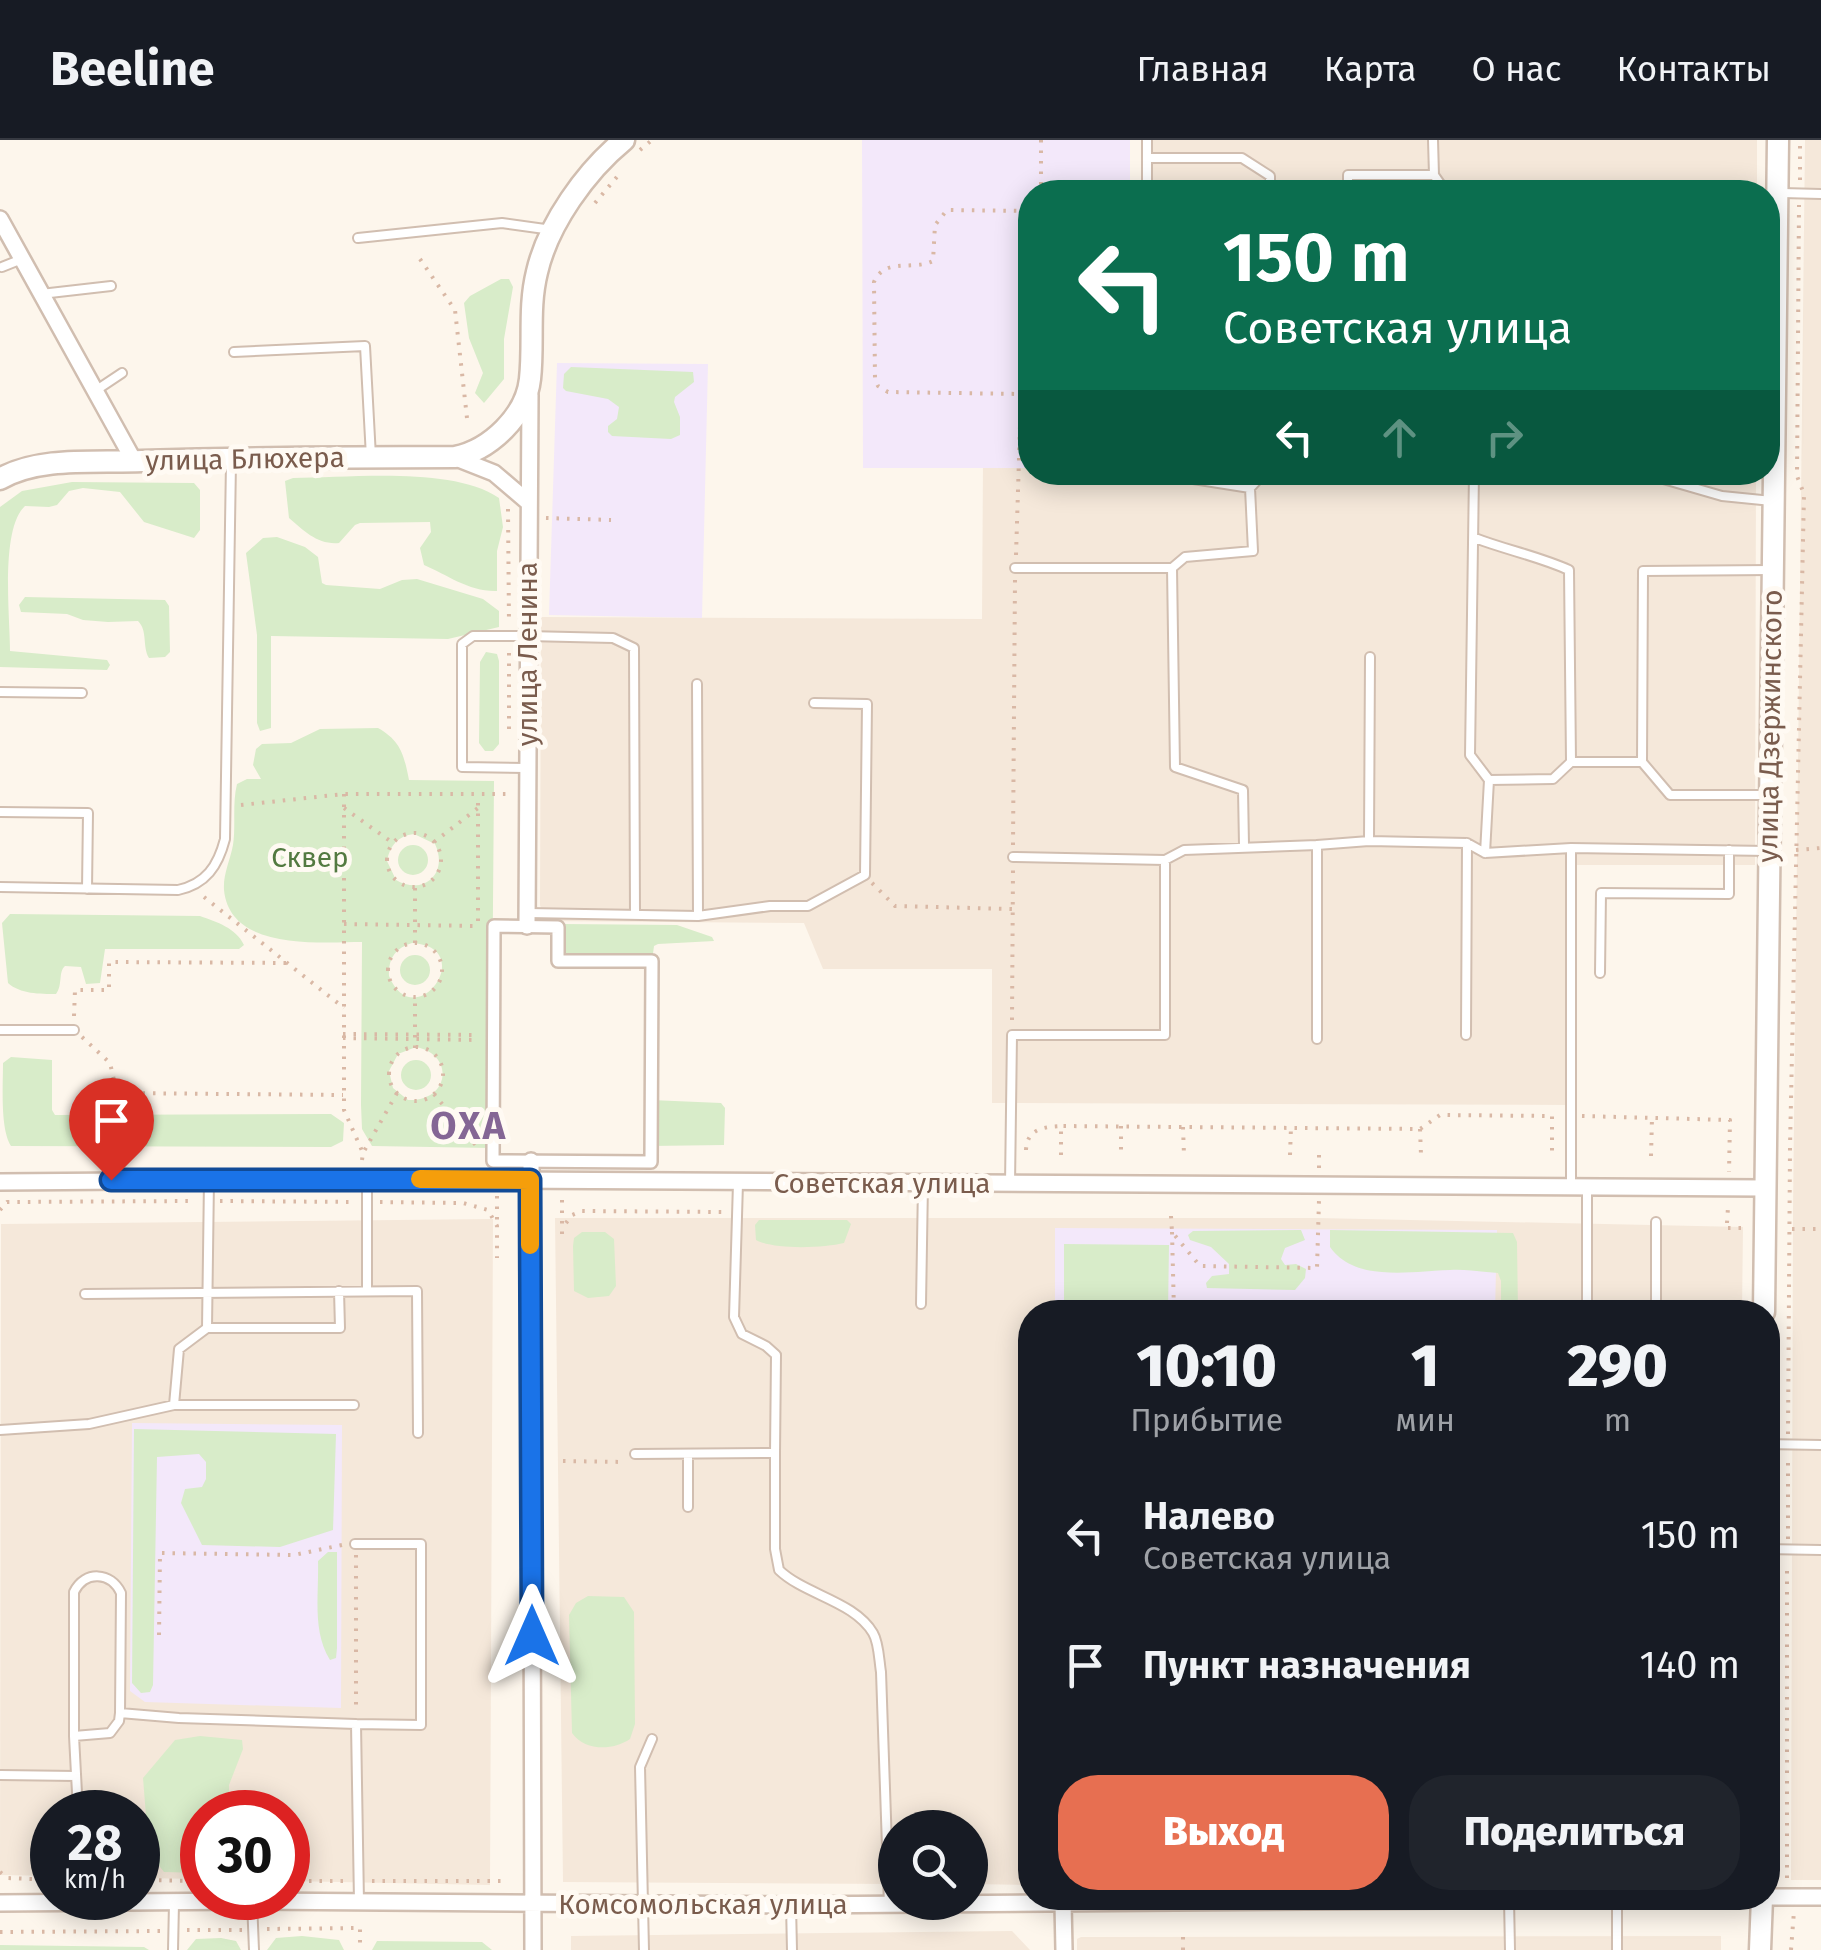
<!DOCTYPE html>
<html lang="ru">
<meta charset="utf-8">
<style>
body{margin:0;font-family:"Fira Sans",sans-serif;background:#20242c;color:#f1f3f6;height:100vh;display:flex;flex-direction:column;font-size:38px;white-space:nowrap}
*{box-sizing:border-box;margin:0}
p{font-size:32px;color:#9ea1a6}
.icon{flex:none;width:55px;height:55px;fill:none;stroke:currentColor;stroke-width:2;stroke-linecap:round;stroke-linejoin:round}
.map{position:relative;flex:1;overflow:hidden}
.sheet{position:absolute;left:1018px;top:1160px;width:762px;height:610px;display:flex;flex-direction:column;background:#171b24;border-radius:40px;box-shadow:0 5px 25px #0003}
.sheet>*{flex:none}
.banner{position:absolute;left:1018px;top:40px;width:762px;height:305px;border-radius:40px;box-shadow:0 5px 25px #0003;background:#0b6e4f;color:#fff;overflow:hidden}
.tools{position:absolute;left:878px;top:1670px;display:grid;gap:20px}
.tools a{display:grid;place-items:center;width:110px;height:110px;border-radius:50%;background:#171b24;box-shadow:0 5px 25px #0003;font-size:50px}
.speed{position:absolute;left:30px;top:1650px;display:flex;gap:20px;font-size:50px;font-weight:700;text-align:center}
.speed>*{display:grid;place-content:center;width:130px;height:130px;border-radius:50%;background:#171b24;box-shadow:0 5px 25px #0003;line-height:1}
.speed small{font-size:25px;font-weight:400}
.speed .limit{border:15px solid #d22;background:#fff;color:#111}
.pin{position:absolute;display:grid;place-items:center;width:85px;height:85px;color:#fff;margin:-102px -42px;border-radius:50% 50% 50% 0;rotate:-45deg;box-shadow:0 0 10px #0007}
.pin .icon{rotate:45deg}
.me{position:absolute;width:110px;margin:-55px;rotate:0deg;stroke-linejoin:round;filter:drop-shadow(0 0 8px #0008)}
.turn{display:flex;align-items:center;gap:35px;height:210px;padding:0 40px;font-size:45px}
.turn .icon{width:130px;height:130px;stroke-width:2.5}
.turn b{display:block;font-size:70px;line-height:85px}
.lanes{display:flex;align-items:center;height:95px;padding:0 40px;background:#0003;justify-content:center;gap:50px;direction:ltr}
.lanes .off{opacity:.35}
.eta{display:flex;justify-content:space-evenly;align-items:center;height:170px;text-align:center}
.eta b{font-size:60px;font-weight:800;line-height:70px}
.cta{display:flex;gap:20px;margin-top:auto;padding:20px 40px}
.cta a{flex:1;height:115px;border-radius:40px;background:#e76f51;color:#fff;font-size:40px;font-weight:800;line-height:115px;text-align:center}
.cta a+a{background:#20242c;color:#f1f3f6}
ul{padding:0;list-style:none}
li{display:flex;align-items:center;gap:30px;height:130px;padding:0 40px}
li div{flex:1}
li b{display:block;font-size:38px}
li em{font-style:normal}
header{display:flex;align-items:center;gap:60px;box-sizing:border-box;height:140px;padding:0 50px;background:#171b24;border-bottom:2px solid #363941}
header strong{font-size:48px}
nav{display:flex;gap:55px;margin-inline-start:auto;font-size:35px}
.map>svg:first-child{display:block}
.residential{fill:#f5e8da}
.education{fill:#f3e8fa}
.green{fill:#d8ecc9;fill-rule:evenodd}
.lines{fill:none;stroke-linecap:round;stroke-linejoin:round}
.service-casing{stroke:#d1beb0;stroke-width:12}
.pedestrian-casing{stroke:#d1beb0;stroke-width:16}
.minor-casing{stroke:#d1beb0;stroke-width:20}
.tertiary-casing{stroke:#d1beb0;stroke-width:25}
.path{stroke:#d9b8a5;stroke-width:4;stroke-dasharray:2.5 8;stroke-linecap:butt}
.service{stroke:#fff;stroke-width:8}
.pedestrian{stroke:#fff;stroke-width:11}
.minor{stroke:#fff;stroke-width:15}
.tertiary{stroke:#fff;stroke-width:20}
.route-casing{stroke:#114b97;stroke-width:25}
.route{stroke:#1a73e8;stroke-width:18}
.slow{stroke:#f59e0b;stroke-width:18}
.labels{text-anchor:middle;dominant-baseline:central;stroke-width:10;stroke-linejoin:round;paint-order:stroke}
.street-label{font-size:28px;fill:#7a5c4d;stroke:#fffaf3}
.park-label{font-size:28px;fill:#537a41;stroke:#fffaf3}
.district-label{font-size:38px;font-weight:bold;letter-spacing:2.5px;fill:#846695;stroke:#fffaf3}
</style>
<header>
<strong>Beeline</strong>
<nav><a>Главная</a><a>Карта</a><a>О нас</a><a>Контакты</a></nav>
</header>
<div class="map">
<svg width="1821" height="1810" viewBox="0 0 1821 1810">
<rect width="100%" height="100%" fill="#fdf6ec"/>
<path class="residential" d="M1153,0H1757V52H1153Z
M1805,0H1821V1740H1791L1793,1071Z
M983,322L1030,323V332L1756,333L1755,725H1576L1574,965L992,963V829H823L804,783L545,781L540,765L541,477L982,479Z
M555,1078H1318L1743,1087L1742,1172H1030V1745L970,1744V1688H895V1744L563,1742Z
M493,1079L490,1745L288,1741V1672H202V1739L138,1738V1672H52V1736L0,1735L1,1084Z
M1012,1791L1030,1810H571V1796Z
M1721,1796V1810H1077V1799L1081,1797Z"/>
<path class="education" d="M862,0H1130V52H1030V328H863Z
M557,223L708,224L702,478L549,475Z
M1055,1088L1497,1090L1495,1172H1055Z
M132,1283L342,1285L341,1568L145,1562L130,1551Z"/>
<path class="green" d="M501,139H509L513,147L504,199V239L484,263L475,253L483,233L469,198L464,163L470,156Z
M571,227L693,232L694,242L675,257L674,262L680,277V295L671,299L612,296L608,292V286L617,279L619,267L608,259L566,251L563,248L564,234Z
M293,338C350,338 452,326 499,358L503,387L497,411V451C469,452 448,435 424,425L420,408L431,392L430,382L360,383L355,385L339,403C318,405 304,391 289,378L285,341Z
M72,342L194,343L200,350V390L194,398L144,382L120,352L83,348L69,351L57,365L49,367L25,366C0,389 10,477 10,511L107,520L110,525L107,530L0,527V367L22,351Z
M277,397L305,407L318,417L322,443L326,445L380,449L402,440L417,439L483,459L499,471V487L448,499L271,496V588L260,591L257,583V495L246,413L263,398Z
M25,457L165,460L169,466L170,512L165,517L149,518C142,506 148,491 138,481L108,482L83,480L67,474L21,472L19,465Z
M486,512L497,514L499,521V604L493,611H485L479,603L480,522Z
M378,588C401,601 404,615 409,640L494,641L491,1008L372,1006L362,989L361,965L362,802C319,802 230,811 224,750C223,734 230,721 233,705C236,685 232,664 237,644L247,639H261L253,625L256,609L262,604L291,603L320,589ZM414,694L435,704C449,734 423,756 396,740L387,721C390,705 398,696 414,694ZM412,803C480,807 415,898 389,836C388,819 395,808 412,803ZM416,907C456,915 449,962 408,960L393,948L389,931L398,914Z
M398 720a15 15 0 1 1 30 0a15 15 0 1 1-30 0Z
M10,774L200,776C217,782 236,788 244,805L239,809H105L100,843L86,844L81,827L65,826C58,832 63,845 56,854C40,854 20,854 8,843L2,783Z
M562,784L677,785L712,797L714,801L658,804L654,806L652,821H558Z
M400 830a15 15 0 1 1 30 0a15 15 0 1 1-30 0Z
M11,917L52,920V970L55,975L331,974L344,983L343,1001L331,1007L11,1006C0,989 3,946 3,923Z
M401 935a15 15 0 1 1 30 0a15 15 0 1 1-30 0Z
M651,960L721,963L725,968L724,1005L651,1006Z
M759,1080H847L851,1084L844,1103C824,1108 774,1110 756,1100L755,1085Z
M1301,1090L1305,1100L1285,1108L1281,1119L1285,1125L1296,1124L1306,1129L1305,1138L1295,1150L1207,1148L1206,1143L1212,1136L1229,1134V1124L1211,1107L1190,1100L1188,1095L1193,1091Z
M1330,1090L1513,1093L1517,1102L1518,1172H1501V1141L1498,1133C1482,1132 1466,1129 1450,1130C1413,1131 1355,1143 1330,1107Z
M582,1092H605L614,1099L616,1146L609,1156L588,1158L574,1151L573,1106L574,1098Z
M1064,1104L1169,1105L1168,1172H1064Z
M134,1289L336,1294L333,1390L280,1407L202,1405L181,1363L185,1349L202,1347L206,1339V1322L199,1314L157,1317L153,1545L150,1552L141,1553L132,1543Z
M328,1412H337V1508L336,1518L330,1520C312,1491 319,1455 318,1421Z
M588,1456L624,1457L634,1472L635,1584L630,1599C612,1611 585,1611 572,1593L569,1475L576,1463Z
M200,1596L242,1600L243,1609L229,1645V1672H202V1733L164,1732L149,1713L143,1638L175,1600Z
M302,1796L339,1800L344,1810H267L276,1798Z
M221,1798L236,1801L241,1810H187L196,1799Z
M377,1801L482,1802L492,1810H372Z
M0,1805L144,1807L149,1810H0Z"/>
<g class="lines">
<defs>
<path id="service" d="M1147,0V52
M1147,18H1242L1270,36V52
M1434,35L1446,52
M1348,52V35H1434L1433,0
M1782,53L1821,54
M358,98L502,83L552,90
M2,127L22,119
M41,154L111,146
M234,212L365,206L371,317
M95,251L122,233
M1149,332L1250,348L1265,332
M1465,332L1646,334L1722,356L1772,361
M1474,333L1470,615L1489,640
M1475,398C1506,410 1538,416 1569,430L1571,622H1642
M1015,428H1172L1175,627L1243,650L1244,705
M1172,428L1185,417L1253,411L1250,348
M697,544L698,776
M0,552L82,553
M526,628L462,627V504L473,496H527L613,498L634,508L635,774
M1768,655H1670L1642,622L1643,431L1772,430
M0,672L88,673L87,749
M1369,701L1370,517
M1467,703L1485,713L1489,640L1553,639L1571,622
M1571,708V1046
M1485,713L1571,708L1768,711
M1165,720L1184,710L1317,705
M0,747L178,750C206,744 218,726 225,699L231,322
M528,773L698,776L770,766H808L865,735L867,564L814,563
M1600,833L1601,753L1729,754V710
M0,890H74
M1317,899V705L1369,701L1467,703L1466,895
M209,1040L207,1188L179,1209L174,1265H354
M367,1041V1151
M1010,1044L1012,895H1165V720L1013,717
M1587,1046V1172
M1656,1082V1172
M85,1154L417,1151L418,1293
M921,1164L923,1044
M207,1188H340L339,1151
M0,1290L89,1284L174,1265
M1768,1304L1821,1305
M775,1313V1409L779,1430C805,1455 854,1461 873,1493C879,1503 879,1520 881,1532L889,1765
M635,1314L775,1313L776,1215L766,1206L742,1194L734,1177L738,1043
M688,1367V1314
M355,1404H421V1585L356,1584L359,1762
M1768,1409L1821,1410
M74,1596L110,1593L119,1581L120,1573
M0,1635L76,1636
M78,1672L74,1596V1452C85,1430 111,1432 121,1453L120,1573L179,1578L356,1584
M1509,1759L1510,1810
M1617,1760V1810
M252,1761L254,1810
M791,1765L792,1810
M173,1810L174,1763
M644,1810L640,1627L652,1599"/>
<path id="pedestrian" d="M494,786L558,787V821H652L651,1022L493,1021Z"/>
<path id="minor" d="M0,79L134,321
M456,318L494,333L528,362
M527,786L530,255
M531,1021L533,1810
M0,1042L367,1039L1763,1048
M1768,1757H1821
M0,1763L252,1761L791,1765L1706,1758
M1063,1763L1064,1810"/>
<path id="tertiary" d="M0,339C39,316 98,323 142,321C247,318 351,317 455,317C490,310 526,276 530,239C534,203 528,168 537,132C548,84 586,31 624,0
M1764,1172L1778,0
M1760,1810L1762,1758"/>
</defs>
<use href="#service" class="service-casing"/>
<use href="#pedestrian" class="pedestrian-casing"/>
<use href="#minor" class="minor-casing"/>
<use href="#tertiary" class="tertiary-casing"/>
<path class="path" d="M1041,0V52
M640,10L652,0
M1800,40V0
M595,63L621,32
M420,119L455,170L467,278
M508,369L509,484
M546,378L611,380
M1016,415L1021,254L888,252L878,246L875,239L874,142C885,117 912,131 933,121L935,85L947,70L1030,71
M509,589V509
M344,654V970L363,1013
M241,665L344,654H509
M344,668L393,703
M387 720a27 27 0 1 1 54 0a27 27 0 1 1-54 0Z
M434,702L478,668
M1013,705L1015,439
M1796,710L1821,708
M872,743L895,766L1012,769
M415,748V803
M204,757L344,868
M478,781V656
M344,784L478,786
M388 830a27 27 0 1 1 54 0a27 27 0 1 1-54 0Z
M74,876L75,850H109V822L288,823
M1012,880L1013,729
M343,894L479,895
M82,897L110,923L117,953L343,955
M343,898L479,900
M389 934a27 27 0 1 1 54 0a27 27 0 1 1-54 0Z
M415,908V857
M434,954L478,1008
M1582,976L1730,980L1729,1032
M1121,986V1015
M1183,987L1184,1015
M1420,989L1421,1015
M1026,1010C1027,989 1043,987 1061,986
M1061,1015V986L1420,989L1440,975L1552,976V1015
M1290,1015L1291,987
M1319,1015V1030
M1651,1016L1652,978
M362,1020L363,1013L397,953
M497,1056V1081
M220,1061L355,1062
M380,1062L463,1063L488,1070L497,1086V1118
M0,1070L7,1062L195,1061
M1171,1076L1172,1092L1200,1126L1317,1128L1319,1060
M566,1083L572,1075L582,1071L726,1072
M1727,1083L1728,1067
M1728,1088H1748
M1792,1089H1821
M1172,1092L1174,1172
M562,1094V1059
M1788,1294L1790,1007L1804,354L1797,336L1799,65
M563,1321L624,1322
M1788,1399V1318
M356,1415V1570
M159,1495L160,1413L294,1415L342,1405
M0,1732L8,1738L52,1740
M1787,1738V1423
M138,1740L202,1741
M288,1741H348
M372,1741H501
M267,1789L360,1788V1810
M187,1790H242
M0,1792L162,1791
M1183,1797V1810
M1791,1810L1794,1771"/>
<use href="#service" class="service"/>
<use href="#pedestrian" class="pedestrian"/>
<use href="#minor" class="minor"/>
<use href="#tertiary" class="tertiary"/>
</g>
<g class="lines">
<defs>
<path id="route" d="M111,1040H530L532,1496"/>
</defs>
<use href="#route" class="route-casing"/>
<use href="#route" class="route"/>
<path class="slow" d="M420,1039L530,1040V1105"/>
</g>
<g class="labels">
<g class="street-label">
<text transform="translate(245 319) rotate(-1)">улица Блюхера</text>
<text transform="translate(527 514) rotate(-90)">улица Ленина</text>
<text transform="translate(1770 586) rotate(-89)">улица Дзержинского</text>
<text x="882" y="1043">Советская улица</text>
<text x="703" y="1764">Комсомольская улица</text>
</g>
<g class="park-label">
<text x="310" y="717">Сквер</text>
</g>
<g class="district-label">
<text x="469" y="986">ОХА</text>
</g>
</g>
</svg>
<div class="tools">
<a><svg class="icon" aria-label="search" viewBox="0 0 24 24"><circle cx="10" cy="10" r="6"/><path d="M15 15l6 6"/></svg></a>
</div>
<div class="speed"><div>28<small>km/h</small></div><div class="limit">30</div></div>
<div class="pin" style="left:111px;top:1040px;background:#d93025"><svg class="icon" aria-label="arrive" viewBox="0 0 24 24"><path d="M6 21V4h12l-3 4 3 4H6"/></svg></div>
<svg class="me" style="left:532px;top:1496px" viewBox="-20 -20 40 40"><path d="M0-17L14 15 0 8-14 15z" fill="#1a73e8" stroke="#fff" stroke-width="4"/></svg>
<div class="banner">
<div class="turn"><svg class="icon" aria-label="left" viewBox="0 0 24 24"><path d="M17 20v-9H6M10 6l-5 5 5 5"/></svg><div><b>150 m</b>Советская улица</div></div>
<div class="lanes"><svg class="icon" aria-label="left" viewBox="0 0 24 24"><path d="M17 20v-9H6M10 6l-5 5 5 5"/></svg><svg class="icon off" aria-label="ahead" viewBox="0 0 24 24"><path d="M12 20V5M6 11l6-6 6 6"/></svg><svg class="icon off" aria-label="right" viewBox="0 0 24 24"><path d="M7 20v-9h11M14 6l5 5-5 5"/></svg></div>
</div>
<section class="sheet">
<div class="eta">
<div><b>10:10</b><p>Прибытие</p></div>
<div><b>1</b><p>мин</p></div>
<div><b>290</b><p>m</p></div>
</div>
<ul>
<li><svg class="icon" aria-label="left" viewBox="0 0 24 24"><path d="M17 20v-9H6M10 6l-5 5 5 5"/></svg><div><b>Налево</b><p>Советская улица</p></div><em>150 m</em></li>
<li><svg class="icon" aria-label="arrive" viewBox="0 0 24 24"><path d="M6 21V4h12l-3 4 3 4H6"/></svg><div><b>Пункт назначения</b></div><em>140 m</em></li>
</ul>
<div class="cta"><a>Выход</a><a>Поделиться</a></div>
</section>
</div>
